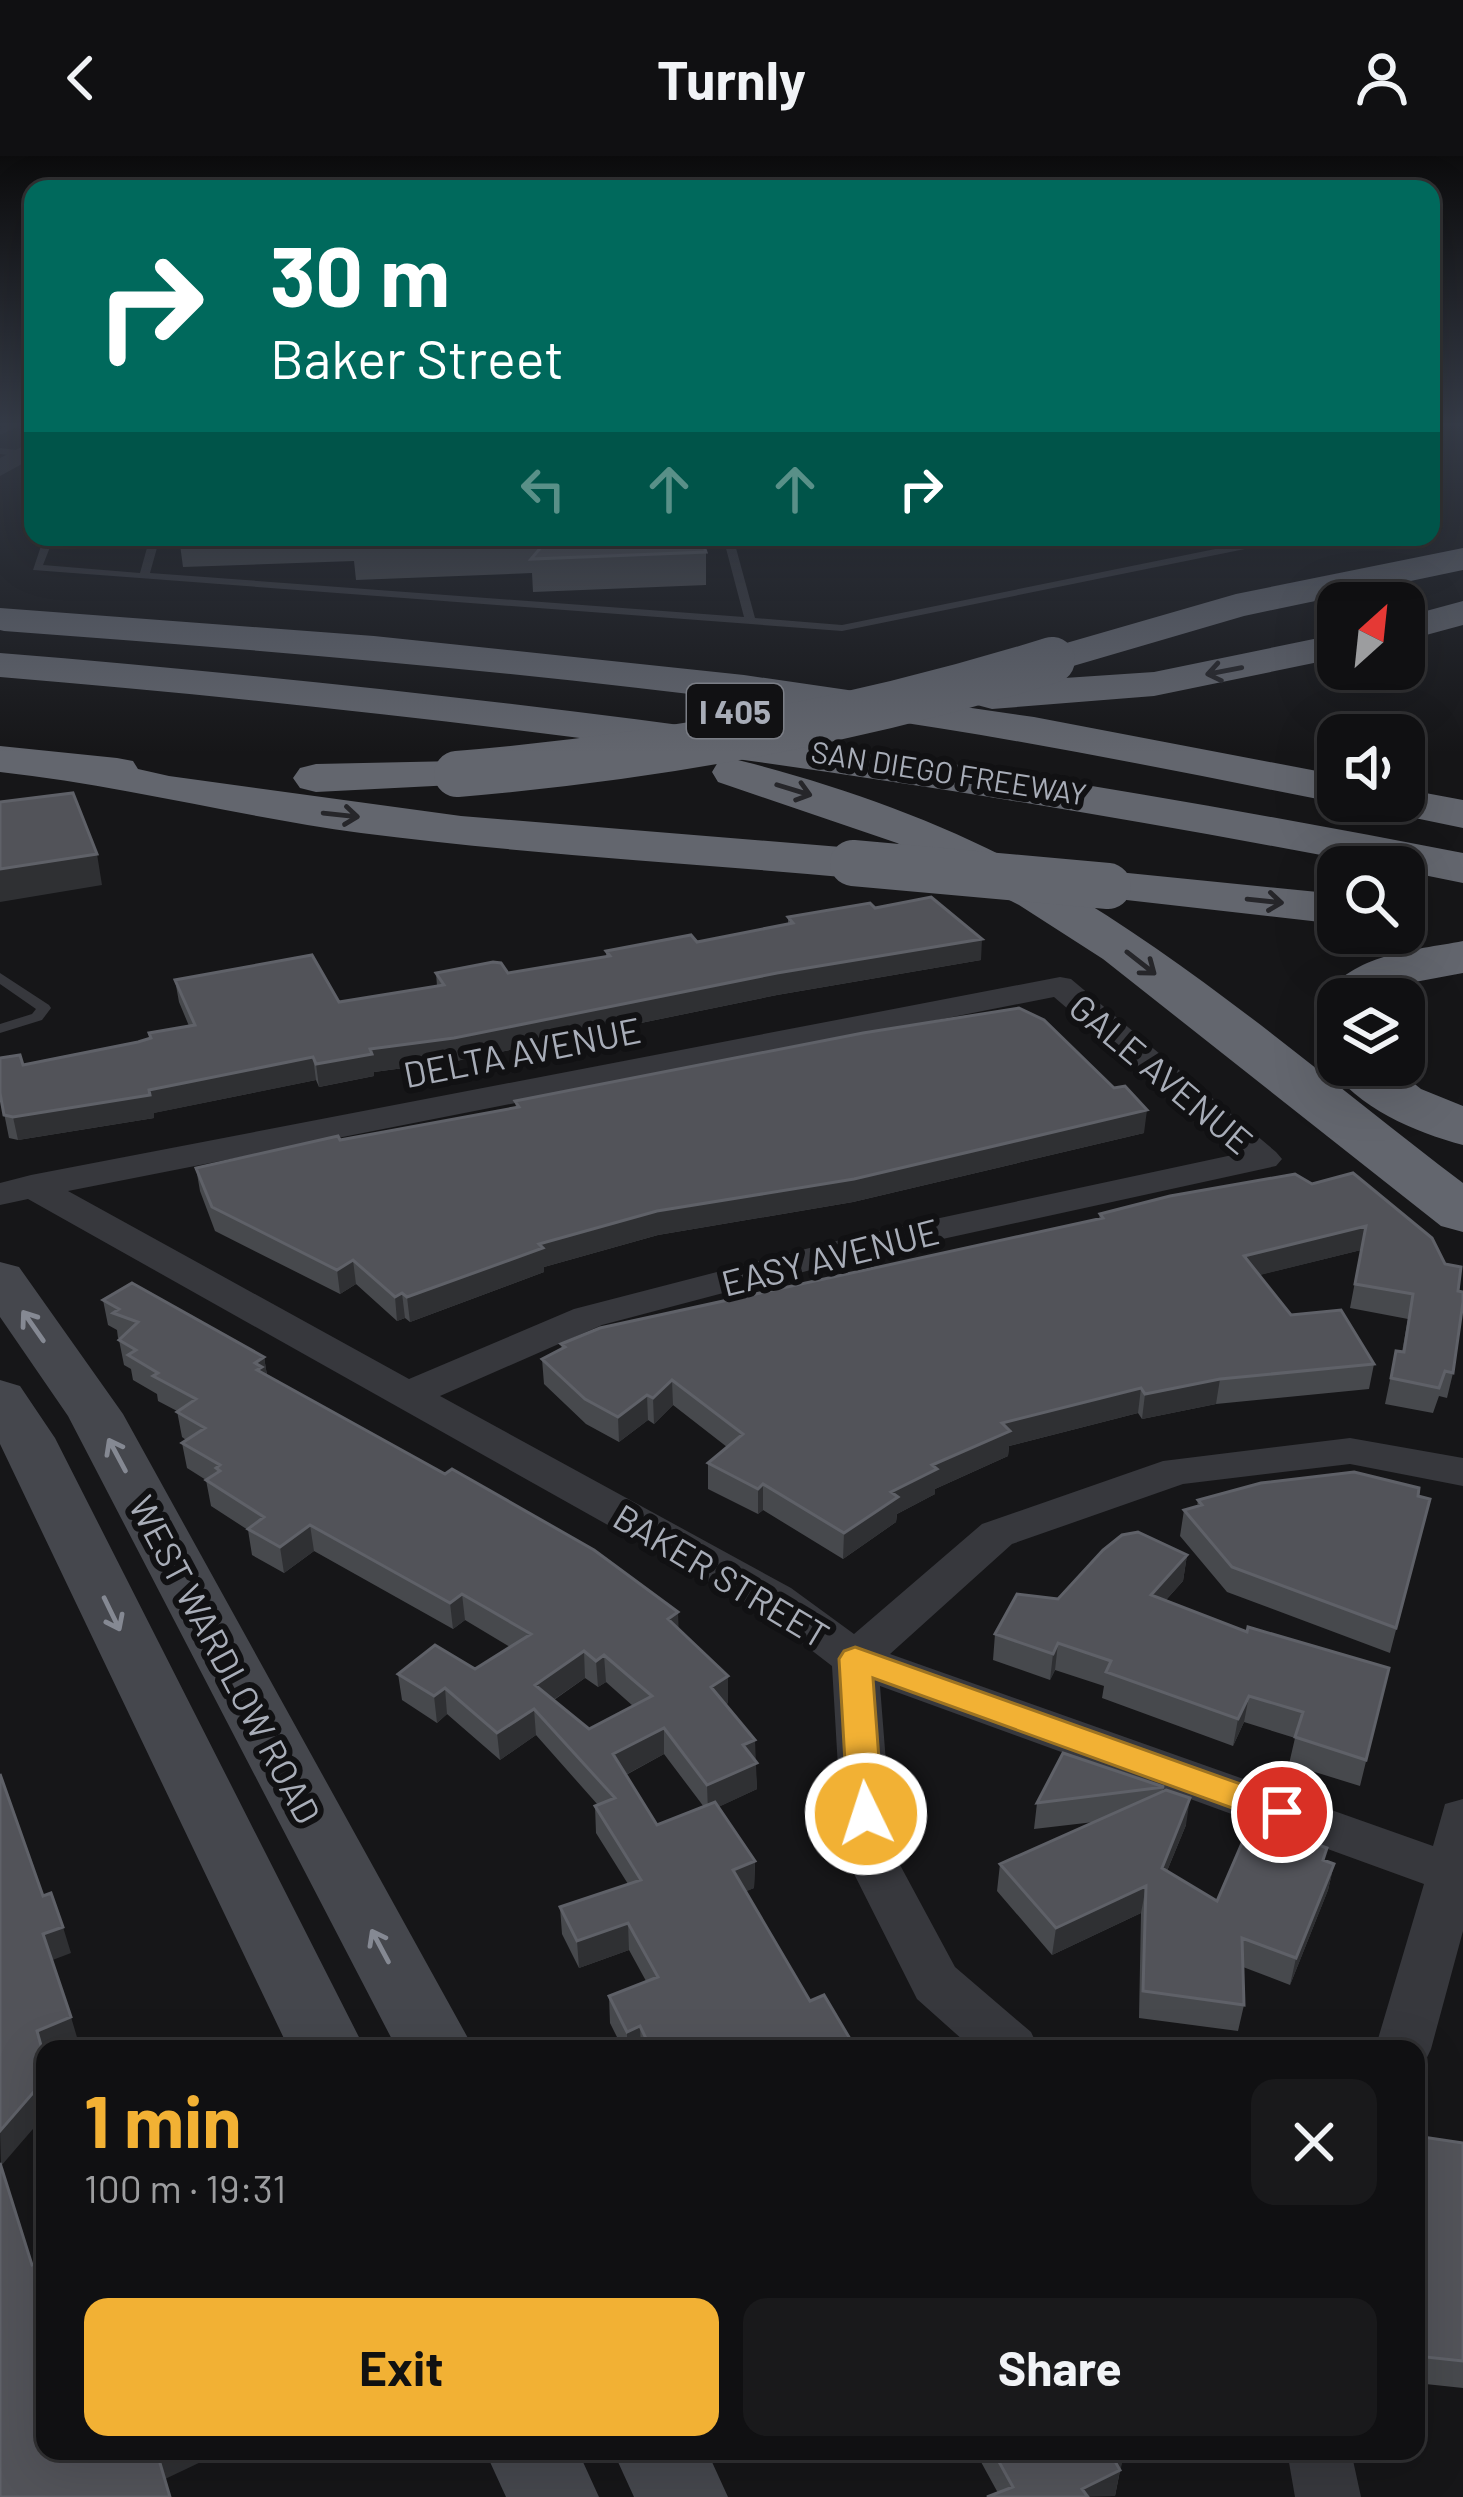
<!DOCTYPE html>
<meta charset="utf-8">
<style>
body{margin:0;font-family:Barlow,sans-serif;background:#19191b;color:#f1f3f6;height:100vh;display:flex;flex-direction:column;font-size:45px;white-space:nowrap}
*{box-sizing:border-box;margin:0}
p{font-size:39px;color:#9c9d9f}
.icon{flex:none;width:66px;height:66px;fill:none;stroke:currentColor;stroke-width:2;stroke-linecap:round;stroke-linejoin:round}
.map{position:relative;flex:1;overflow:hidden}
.drawer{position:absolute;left:36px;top:1884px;width:1389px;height:420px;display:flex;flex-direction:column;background:#101012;border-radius:24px;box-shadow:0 12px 48px #0002,0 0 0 3px #303032}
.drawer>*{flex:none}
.guide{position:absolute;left:24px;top:24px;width:1416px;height:366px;border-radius:24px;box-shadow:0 12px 48px #0002,0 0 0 3px #303032;background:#00695c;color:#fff;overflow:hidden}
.needle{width:78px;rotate:27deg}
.controls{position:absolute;left:1317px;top:426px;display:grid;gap:24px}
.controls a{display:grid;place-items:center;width:108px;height:108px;border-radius:24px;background:#101012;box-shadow:0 12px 48px #0002,0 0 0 3px #303032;font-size:60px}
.pin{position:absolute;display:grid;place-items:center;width:102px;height:102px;color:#fff;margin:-51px;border:6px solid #fff;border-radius:50%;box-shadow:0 3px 12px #0007}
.me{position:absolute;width:132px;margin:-66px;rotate:356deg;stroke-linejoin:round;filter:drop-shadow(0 0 9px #0008)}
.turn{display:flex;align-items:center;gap:42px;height:252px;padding:0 48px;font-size:54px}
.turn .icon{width:156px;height:156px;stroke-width:2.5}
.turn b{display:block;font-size:84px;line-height:102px}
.lanes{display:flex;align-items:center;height:114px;padding:0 48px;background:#0003;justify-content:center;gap:60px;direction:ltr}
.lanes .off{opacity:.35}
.round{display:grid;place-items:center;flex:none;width:126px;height:126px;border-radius:24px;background:#19191b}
.summary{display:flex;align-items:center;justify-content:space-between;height:204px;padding:0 48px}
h1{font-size:72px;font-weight:700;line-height:90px;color:#f2b134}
.primary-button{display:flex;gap:24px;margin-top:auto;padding:24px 48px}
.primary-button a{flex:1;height:138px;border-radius:24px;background:#f2b134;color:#111;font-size:48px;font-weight:700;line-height:138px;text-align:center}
.primary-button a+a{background:#19191b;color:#f1f3f6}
header{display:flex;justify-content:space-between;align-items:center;height:156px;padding:0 48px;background:#101012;font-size:54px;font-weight:700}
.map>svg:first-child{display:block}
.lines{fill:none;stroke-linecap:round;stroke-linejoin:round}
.service{fill:#37383d;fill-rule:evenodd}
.minor{fill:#37383d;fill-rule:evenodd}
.tertiary{fill:#37383d;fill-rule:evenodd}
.secondary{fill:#45474d;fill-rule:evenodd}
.motorway{fill:#63666e;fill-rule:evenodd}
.motorway-bridge-far1{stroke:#63666e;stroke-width:36}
.motorway-bridge{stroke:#63666e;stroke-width:46}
.wall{fill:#47494d;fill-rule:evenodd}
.shaded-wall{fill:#2f3033}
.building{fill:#525359;stroke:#5f6168;stroke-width:3;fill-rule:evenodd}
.oneway{stroke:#26262a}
.oneway2{stroke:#858993}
.route{fill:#f2b134;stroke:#9d7322;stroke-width:3}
.labels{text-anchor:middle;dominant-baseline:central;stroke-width:12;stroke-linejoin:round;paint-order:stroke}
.far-street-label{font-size:30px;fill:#a8adb8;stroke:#111113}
.shield{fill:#111113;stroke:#7b7e86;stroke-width:3}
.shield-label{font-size:33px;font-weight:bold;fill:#a8adb8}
.street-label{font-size:36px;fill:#a8adb8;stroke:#111113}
</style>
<header><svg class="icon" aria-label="back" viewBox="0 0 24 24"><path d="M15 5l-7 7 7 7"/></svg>Turnly<svg class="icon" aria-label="person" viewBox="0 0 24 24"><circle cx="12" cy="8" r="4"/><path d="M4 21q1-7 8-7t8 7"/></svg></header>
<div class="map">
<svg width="1463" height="2341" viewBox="0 0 1463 2341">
<rect width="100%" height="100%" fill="#161618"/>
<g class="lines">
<path class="service" d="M9,269H21L0,279V273Z
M0,292L33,296V302L0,298Z
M44,381H54L43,409L140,417L150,381H160L150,417L744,461L723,381H733L755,462L842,469L1235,389L1221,381H1234L1246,387L1267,381H1283L1245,393L842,475L33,414Z
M0,817L49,849L51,852L42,864L0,877V868L32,858L36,853L0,828Z"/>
<path class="minor" d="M1060,821L1071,823L1276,996L1282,1003L1276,1010L860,1101L602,1169L440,1240L791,1432L854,1478L982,1368L1163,1305L1350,1282L1463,1302V1330L1350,1308L1183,1328L1012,1388L890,1498L1433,1690L1445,1648L1463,1643V1775L1431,1893L1423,1910L1416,1912V1893H1375L1424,1728L880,1530L893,1696L955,1811L1031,1876L1039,1893H973L917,1843L843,1696L832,1510L759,1454L28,1043L0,1049V1027L31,1019ZM1054,841L1237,998L856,1080L574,1153L409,1223L68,1035Z
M1287,2295H1351L1361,2341H1295Z"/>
<path class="tertiary" d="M33,285V302L0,320V302Z"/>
<path class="secondary" d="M0,1106L19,1111L123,1258L474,1893H397L68,1260L0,1161Z
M0,1224L20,1230L55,1282L365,1893H289L0,1288Z
M485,2295H578L599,2341H506Z
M613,2295H707L728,2341H634Z"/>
<path class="motorway" d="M1463,392V414L1244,460L1056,515L1042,512L1036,503L1042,494L1236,438Z
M1463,445V469L1404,485V461Z
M0,452L374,480L744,519L1034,561L1338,619V645H1345L1338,647C1180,616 1023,583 864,561C578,520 291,496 4,475L0,474Z
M1338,478V502L1154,540L992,553L977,549L971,540L977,531L992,527L1154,516Z
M0,497C492,537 978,602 1463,697V727C984,630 493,562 0,521Z
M0,590L117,602L133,605L138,613L169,620L461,660L853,692L870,697L877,707L870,717L853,722C689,707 524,698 361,677C240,661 121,629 0,616Z
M734,603C844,630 959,672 1057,729C1201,813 1331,927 1463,1027V1076L1441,1070L1103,803L1019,749L897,687L718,626L712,616L718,606Z
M457,605L473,608L479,618L473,628L316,636L300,632L293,622L300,612L316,608Z
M1404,633L1463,644V672L1381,655L1374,645H1404Z
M1108,715L1338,738V768L1091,740L1083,730L1091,720Z
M1463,785V817L1404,828L1383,843H1338V856L1330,854L1322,843C1354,797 1412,795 1463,785Z
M1338,897V909H1391L1421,933L1463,950V989C1414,976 1358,952 1328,909Z"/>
<path class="motorway-bridge-far1" d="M1043,507L1056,503"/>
<path class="motorway-bridge" d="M457,618C660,601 857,565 1052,504
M853,707L1108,730"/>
</g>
<path class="wall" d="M179,381H701L706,396V429L533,436L532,417L356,424L354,405L183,411Z
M875,752L981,804L777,839L456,905L374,916V920L319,931L316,924L153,957L154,962L18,984L9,982L0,937L23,909L138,886L150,882L149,877L189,870L179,846L175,824L339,846L437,830L436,817H508L606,801V795L697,786L788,768V761Z
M515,945L1144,977L853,1046L658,1079L544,1111V1116L410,1166L405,1162L397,1165L356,1128L340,1138L215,1075L200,1035L196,1012L516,951Z
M1295,1018L1458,1135L1453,1217L1447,1242L1439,1240L1433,1257L1385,1248L1396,1195L1402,1196L1408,1163L1350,1152L1361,1094L1259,1119L1291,1159L1374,1208L1369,1233L1216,1248L1142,1263L1138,1257L1009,1290L1008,1300L935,1333V1338L897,1358L896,1366L843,1403L763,1354L758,1358L708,1333V1307L727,1291L673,1249L654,1268L648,1264L619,1286L586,1268L544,1228L542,1203L562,1193L561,1188L1099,1063L1100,1058Z
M103,1144L264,1201L267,1219L679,1473L728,1547L726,1548L755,1604L757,1633L718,1651L755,1705L754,1732L746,1735L810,1845L856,1893H623L610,1867L609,1840L646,1825L629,1794L579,1812L562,1778L560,1751L628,1728L596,1677L595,1650L598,1649L536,1579L500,1604L447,1558L437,1567L402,1544L398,1518L475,1513L510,1491L465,1464L453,1473L314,1395L284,1417L252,1399L248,1374L211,1350L206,1324L187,1312L182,1287L186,1284L182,1281L177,1255L158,1245L157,1238L133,1224L131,1213L124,1209L119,1184L120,1183L118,1182L117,1174L108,1169ZM585,1522L598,1531L606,1526L633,1550L589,1573L554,1544ZM664,1598L704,1651L657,1669L626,1619Z
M1418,1340L1430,1343L1390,1497L1227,1436L1180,1380L1184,1354L1197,1351L1198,1344Z
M1187,1399L1183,1425L1166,1444L1247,1476L1389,1512L1360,1630L1289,1608L1295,1582L1244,1566L1233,1590L1102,1542L1104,1530L1055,1514L1050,1524L993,1504L995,1478L1058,1443Z
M1164,1631L1163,1635L1186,1669L1167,1715L1217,1745L1325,1704L1334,1708L1328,1734L1290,1829L1243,1811L1244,1849L1238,1875L1139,1862L1141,1757L1052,1799L997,1735L1000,1708L1094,1666L1034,1673L1037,1647Z
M1416,1980L1463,1987V2232L1416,2227Z
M975,2295H1124L1115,2340L998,2337Z"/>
<path class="shaded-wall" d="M97,698L102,729L0,746V713Z
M982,783L981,804L777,839L456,905L374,916V920L319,931L316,908L370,893L777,817Z
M313,901L316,924L154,957V962L18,984L13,961Z
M1147,954L1144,977L853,1046L658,1079L544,1111V1116L410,1166L407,1141L539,1088L657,1055Z
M1366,1070L1361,1094L1240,1124L1244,1100Z
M353,1104L356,1128L340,1138L337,1114Z
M402,1137L405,1162L397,1165L395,1141Z
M264,1201L268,1226L265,1228L255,1207Z
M1220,1223L1216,1248L1142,1263L1145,1238Z
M672,1224L673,1249L654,1268L653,1242Z
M1141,1232L1138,1257L1009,1290L1008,1300L935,1333V1338L897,1358L896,1366L843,1403L844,1377L891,1336L1002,1267Z
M647,1239L648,1264L619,1286L618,1261Z
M763,1328V1354L758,1358V1333Z
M310,1369L314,1395L284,1417L280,1391Z
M1187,1399L1183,1425L1147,1465L1151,1439Z
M462,1438L465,1464L453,1473L450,1447Z
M678,1456L679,1482L668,1463Z
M1058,1487L1055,1514L1050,1524L1053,1498Z
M584,1495L585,1522L537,1555L535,1529Z
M604,1499L606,1526L598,1531L596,1505Z
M728,1520V1547L711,1557V1531Z
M445,1532L447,1558L437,1567L434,1540Z
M1249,1540L1244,1566L1233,1590L1238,1563Z
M534,1553L536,1579L500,1604L497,1577Z
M664,1572V1598L614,1625L613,1598Z
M755,1584L757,1633L708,1656L707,1629L743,1589Z
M1190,1642L1186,1669L1157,1739L1162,1712Z
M755,1705L754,1732L733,1741V1714Z
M1334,1708L1328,1734L1290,1829L1296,1802Z
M1146,1730L1141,1757L1052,1799L1056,1772Z
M628,1767L629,1794L579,1812L577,1785Z
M63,1771L71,1797L50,1805L43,1778Z
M71,1861L79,1888L67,1893H45V1902L37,1875Z
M640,1870L641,1893H627V1876Z
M45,1923V1959L1,2010L0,1975Z
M162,2295H222V2296L165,2323L157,2297Z
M1109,2295H1124L1121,2312L1104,2321Z
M1120,2314L1115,2340L1080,2341L1082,2333Z"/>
<path class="building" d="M353,381H701L706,396L531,403L548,383L352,390Z
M73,637L97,698L0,713V646Z
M931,741L982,783L777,817L454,882L370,893L372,898L316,908L313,901L149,934L150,939L13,961L4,959L0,937V902L20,899L23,909L138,886L151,882L149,877L195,869L175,824L312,799L339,846L444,829L436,817L493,806L501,807L508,817L610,800L606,795L691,779L697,786L793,767L788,761L870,747L875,752Z
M1019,852L1044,864L1114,932L1125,930L1147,954L854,1023L657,1055L539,1088L543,1092L407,1141L402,1137L395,1141L353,1104L337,1114L212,1051L196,1012L338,980L340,984L519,951L515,945L863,877Z
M1353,1017L1432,1082L1445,1108L1461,1111L1458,1135L1463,1136V1146L1453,1217L1445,1215L1439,1232L1391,1222L1396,1195L1404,1196L1413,1138L1355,1128L1366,1070L1244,1100L1291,1159L1341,1154L1374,1208L1220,1223L1145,1238L1141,1232L1002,1267L1010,1275L932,1309L937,1313L891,1336L898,1341L844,1377L763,1328L758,1333L708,1307L743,1278L672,1224L653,1242L647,1239L618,1261L585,1243L542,1203L565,1191L561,1188L600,1172L1103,1062L1100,1058L1170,1040L1295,1018L1312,1028Z
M132,1127L264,1201L255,1207L262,1211L257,1214L445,1318L452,1313L594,1394L678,1456L668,1463L728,1520L711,1531L755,1584L743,1589L757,1607L707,1629L664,1572L613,1598L657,1669L715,1646L755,1705L733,1714L810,1845L824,1839L856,1893H651L640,1870L627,1876L609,1840L658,1821L628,1767L577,1785L560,1751L641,1724L595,1650L615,1642L534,1553L497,1577L445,1532L434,1540L398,1518L435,1489L475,1513L531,1478L462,1438L450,1447L310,1369L280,1391L248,1373L264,1361L206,1324L220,1315L216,1312L220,1309L182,1287L205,1272L177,1256L196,1243L153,1220L158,1217L128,1199L136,1194L119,1184L138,1166L113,1157L119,1153L103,1144ZM584,1495L596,1505L604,1499L652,1540L589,1573L535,1529Z
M1354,1316L1419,1332L1418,1340L1430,1343L1396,1472L1232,1411L1184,1354L1202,1349L1198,1344L1261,1327Z
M1138,1376L1187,1399L1151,1439L1247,1476L1248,1471L1389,1512L1366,1604L1295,1581L1303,1556L1249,1540L1238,1563L1106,1516L1111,1505L1058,1487L1053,1498L995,1478L1017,1438L1058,1443L1103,1394L1122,1379Z
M1063,1597L1164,1631L1037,1647Z
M0,1618L43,1740L51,1737L63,1771L43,1778L71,1861L37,1875L45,1904V1923L0,1975Z
M1166,1634L1190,1642L1162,1712L1217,1745L1246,1678L1260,1683L1266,1670L1327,1692L1323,1704L1334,1708L1296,1802L1242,1782L1244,1849L1143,1835L1146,1730L1056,1772L1000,1708Z
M1416,1980L1463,1987V2205L1416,2200Z
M0,2007L32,2109L45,2103V2295H162L157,2297L170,2341H0Z
M993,2295H1109L1120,2314L1082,2333L1088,2341H987L1013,2331Z"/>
<defs><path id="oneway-shaft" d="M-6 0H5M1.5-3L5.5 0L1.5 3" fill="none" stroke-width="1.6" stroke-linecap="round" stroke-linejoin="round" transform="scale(3)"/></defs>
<g class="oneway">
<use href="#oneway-shaft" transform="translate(1224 515) rotate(169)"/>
<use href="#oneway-shaft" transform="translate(794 634) rotate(17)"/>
<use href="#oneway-shaft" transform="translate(341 659) rotate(6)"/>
<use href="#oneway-shaft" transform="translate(1265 745) rotate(6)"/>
<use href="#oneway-shaft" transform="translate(1141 807) rotate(38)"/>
</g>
<g class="oneway2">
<use href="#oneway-shaft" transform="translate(33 1170) rotate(-125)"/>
<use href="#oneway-shaft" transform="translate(117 1299) rotate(-118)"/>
<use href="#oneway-shaft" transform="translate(112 1458) rotate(64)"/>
<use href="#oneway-shaft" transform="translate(380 1790) rotate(-118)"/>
</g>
<linearGradient id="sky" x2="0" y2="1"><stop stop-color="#0c0c0d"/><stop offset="0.45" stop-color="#363c48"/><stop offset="1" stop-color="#363c48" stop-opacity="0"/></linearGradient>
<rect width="1463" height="597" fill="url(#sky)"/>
<path class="route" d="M855,1491L1294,1647L1299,1656L1294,1666L1282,1670L873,1522L883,1658L878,1667L866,1671L853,1667L848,1658L839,1503L844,1495Z"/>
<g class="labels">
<g class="far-street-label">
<text transform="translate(949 616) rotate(9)">SAN DIEGO FREEWAY</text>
</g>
<rect class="shield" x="687" y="528" width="96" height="54" rx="9"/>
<g class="shield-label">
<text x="735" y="555">I 405</text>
</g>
<g class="street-label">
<text transform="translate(522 895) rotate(-11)">DELTA AVENUE</text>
<text transform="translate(1162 917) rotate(40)">GALE AVENUE</text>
<text transform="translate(830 1100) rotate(-14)">EASY AVENUE</text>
<text transform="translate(722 1419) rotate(31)">BAKER STREET</text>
<text transform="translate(226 1503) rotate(62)">WEST WARDLOW ROAD</text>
</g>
</g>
</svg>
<div class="controls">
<a><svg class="needle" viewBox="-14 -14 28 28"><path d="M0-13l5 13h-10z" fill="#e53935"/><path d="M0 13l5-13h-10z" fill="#9c9d9f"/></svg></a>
<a><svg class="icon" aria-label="sound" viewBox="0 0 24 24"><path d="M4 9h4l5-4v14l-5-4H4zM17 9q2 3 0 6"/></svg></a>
<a><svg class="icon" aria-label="search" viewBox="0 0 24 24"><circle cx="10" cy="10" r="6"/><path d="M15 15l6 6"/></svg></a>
<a><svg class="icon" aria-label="layers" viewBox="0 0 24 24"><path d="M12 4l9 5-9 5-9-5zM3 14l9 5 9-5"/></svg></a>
</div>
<div class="pin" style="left:1282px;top:1656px;background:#d93025"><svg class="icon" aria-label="arrive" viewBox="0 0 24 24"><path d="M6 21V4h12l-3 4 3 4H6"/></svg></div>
<svg class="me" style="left:866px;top:1658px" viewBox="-20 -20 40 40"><circle r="17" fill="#f2b134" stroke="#fff" stroke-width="3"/><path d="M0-11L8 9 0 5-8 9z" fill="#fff"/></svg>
<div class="guide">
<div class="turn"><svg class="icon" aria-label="right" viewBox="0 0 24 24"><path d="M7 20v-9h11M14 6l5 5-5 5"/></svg><div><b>30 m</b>Baker Street</div></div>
<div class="lanes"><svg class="icon off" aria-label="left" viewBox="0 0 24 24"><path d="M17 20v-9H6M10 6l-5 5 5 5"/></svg><svg class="icon off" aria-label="ahead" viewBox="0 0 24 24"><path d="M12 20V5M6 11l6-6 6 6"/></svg><svg class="icon off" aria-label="ahead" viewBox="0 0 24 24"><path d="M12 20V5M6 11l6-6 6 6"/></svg><svg class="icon" aria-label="right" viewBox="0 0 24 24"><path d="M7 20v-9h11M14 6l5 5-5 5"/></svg></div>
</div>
<section class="drawer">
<div class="summary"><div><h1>1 min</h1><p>100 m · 19:31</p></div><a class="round"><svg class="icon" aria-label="close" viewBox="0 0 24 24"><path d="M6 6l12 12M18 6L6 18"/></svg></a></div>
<div class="primary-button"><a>Exit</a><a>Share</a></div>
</section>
</div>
